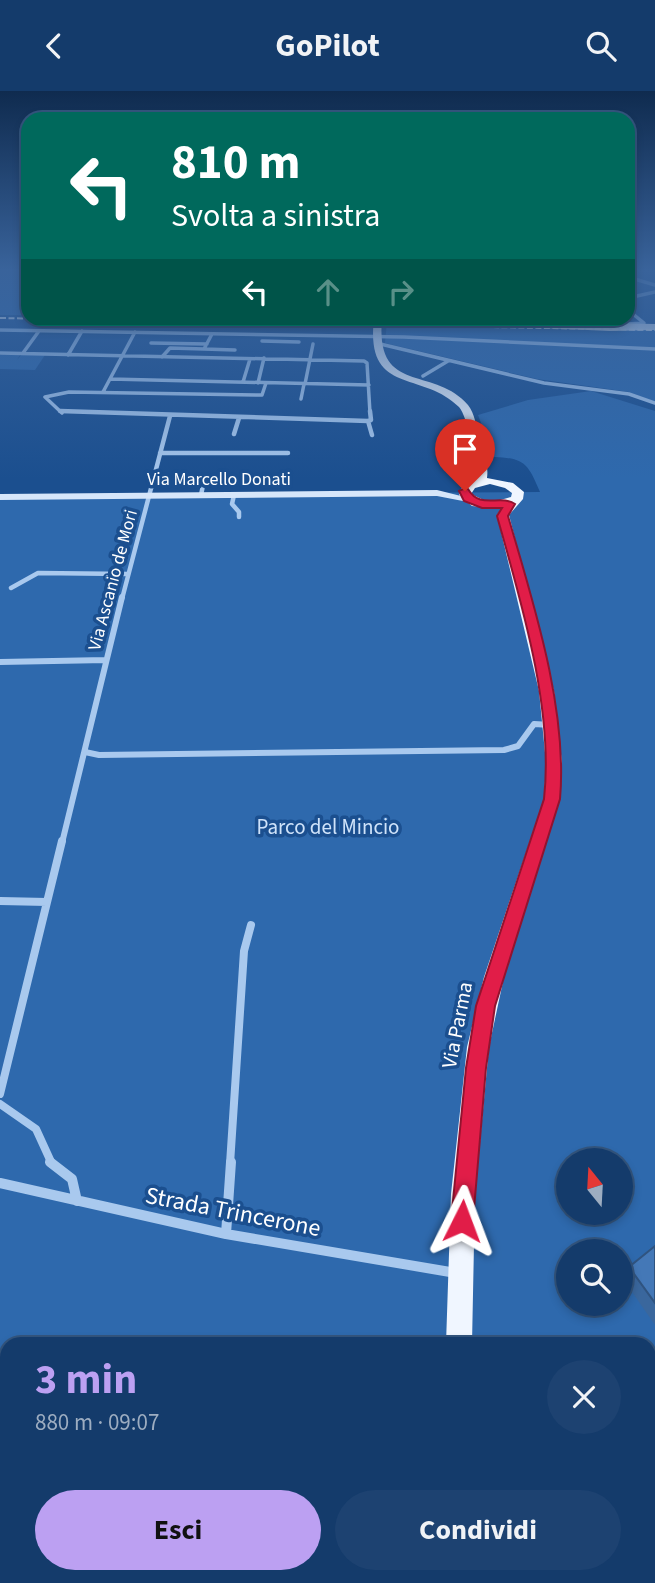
<!DOCTYPE html>
<html lang="it">
<meta charset="utf-8">
<style>
body{margin:0;font-family:"Source Sans 3",sans-serif;background:#1d4271;color:#f1f3f6;height:100vh;display:flex;flex-direction:column;font-size:26px;white-space:nowrap}
*{box-sizing:border-box;margin:0}
p{font-size:23px;color:#9dadc1}
.icon{flex:none;width:38px;height:38px;fill:none;stroke:currentColor;stroke-width:2;stroke-linecap:round;stroke-linejoin:round}
.map{position:relative;flex:1;overflow:hidden}
.side{position:absolute;left:0px;top:1246px;width:656px;height:247px;display:flex;flex-direction:column;background:#143b6b;border-radius:21px 21px 0 0;box-shadow:0 4px 10px #0003,0 0 0 2px #33557e}
.side>*{flex:none}
.guide{position:absolute;left:21px;top:21px;width:614px;height:214px;border-radius:21px;box-shadow:0 4px 10px #0003,0 0 0 2px #33557e;background:#00695c;color:#fff;overflow:hidden}
.needle{width:46px;rotate:342deg}
.buttons{position:absolute;left:556px;top:1057px;display:grid;gap:14px}
.buttons a{display:grid;place-items:center;width:77px;height:77px;border-radius:50%;background:#143b6b;box-shadow:0 4px 10px #0003,0 0 0 2px #33557e;font-size:35px}
.pin{position:absolute;display:grid;place-items:center;width:60px;height:60px;color:#fff;margin:-72px -30px;border-radius:50% 50% 50% 0;rotate:-45deg;box-shadow:0 0 7px #0007}
.pin .icon{rotate:45deg}
.me{position:absolute;width:77px;margin:-38px;rotate:3deg;stroke-linejoin:round;filter:drop-shadow(0 0 5px #0008)}
.turn{display:flex;align-items:center;gap:24px;height:147px;padding:0 35px;font-size:32px}
.turn .icon{width:91px;height:91px;stroke-width:2.5}
.turn b{display:block;font-size:49px;line-height:60px}
.lanes{display:flex;align-items:center;height:66px;padding:0 35px;background:#0003;justify-content:center;gap:35px;direction:ltr}
.lanes .off{opacity:.35}
.round{display:grid;place-items:center;flex:none;width:74px;height:74px;border-radius:37px;background:#1d4271}
.overview{display:flex;align-items:center;justify-content:space-between;height:119px;padding:0 35px}
h1{font-size:42px;font-weight:700;line-height:52px;color:#bca0f2}
.button{display:flex;gap:14px;margin-top:auto;padding:14px 35px}
.button a{flex:1;height:80px;border-radius:42px;background:#bca0f2;color:#111;font-size:28px;font-weight:700;line-height:80px;text-align:center}
.button a+a{background:#1d4271;color:#f1f3f6}
header{display:flex;justify-content:space-between;align-items:center;height:91px;padding:0 35px;background:#143b6b;font-size:32px;font-weight:700}
.map>svg:first-child{display:block}
.green{fill:#2e69ad;fill-rule:evenodd}
.lines{fill:none;stroke-linecap:round;stroke-linejoin:round}
.street-far4{stroke:#a9c9ee;stroke-width:3.5}
.street-far3{stroke:#a9c9ee;stroke-width:4.5}
.street-far2{stroke:#a9c9ee;stroke-width:6}
.street-far1{stroke:#a9c9ee;stroke-width:8}
.street{stroke:#a9c9ee;stroke-width:10}
.secondary{fill:#d6e6fa;fill-rule:evenodd}
.primary{fill:#f0f6ff;fill-rule:evenodd}
.rail{stroke:#fff;stroke-width:2;stroke-dasharray:6 2.5;stroke-linecap:butt}
.wall{fill:#3a679d}
.building{fill:#4478b7;stroke:#305480;stroke-width:2}
.route{fill:#e11d48;stroke:#92132f;stroke-width:2}
.labels{text-anchor:middle;dominant-baseline:central;stroke-width:7;stroke-linejoin:round;paint-order:stroke}
.far-street-label{font-size:18px;fill:#fff;stroke:#1b4f8f}
.park-label{font-size:21px;fill:#cfe3fa;stroke:#1b4f8f}
.street-label{font-size:21px;fill:#fff;stroke:#1b4f8f}
.near-street-label{font-size:24px;fill:#fff;stroke:#1b4f8f}
</style>
<header><svg class="icon" aria-label="back" viewBox="0 0 24 24"><path d="M15 5l-7 7 7 7"/></svg>GoPilot<svg class="icon" aria-label="search" viewBox="0 0 24 24"><circle cx="10" cy="10" r="6"/><path d="M15 15l6 6"/></svg></header>
<div class="map">
<svg width="655" height="1492" viewBox="0 0 655 1492">
<rect width="100%" height="100%" fill="#1b4f8f"/>
<path class="green" d="M0,179H28V224H0Z
M387,231L655,238V311L629,301L537,288L385,252Z
M0,264H20L17,269L21,264H45L35,279L0,278Z
M591,300L655,320V1492H0V404L540,401C528,373 525,367 494,366L478,324L528,309ZM569,1069H621V1122H569ZM569,1160H621V1213H569ZM7,1253H649V1486H7Z"/>
<g class="lines">
<path class="street-far4" d="M628,186L655,194
M628,207L655,201
M504,228H533
M627,233L644,232L628,219
M0,239L404,246L655,258
M262,250L299,251
M151,252L207,253
M376,252L544,292L629,303L655,312
M204,258L235,259
M0,262L364,270L367,272L370,322
M23,262L39,240
M68,264L82,240
M162,266L170,257L204,258L212,243
M423,285L448,270
M110,288L369,294
M243,291L250,268
M258,292L264,267
M305,293L313,253
M103,301L135,241
M301,308L304,293
M62,322L45,306L69,301L262,304L266,292"/>
<path class="street-far3" d="M60,320L368,330
M368,330L371,329L370,320
M368,330L372,344
M234,343L239,327
M160,362H288
M201,404L205,385
M234,404L232,413L239,421V426
M11,497L38,482L128,483
M122,508L170,325"/>
<path class="street-far2" d="M0,571L106,569
M85,661L99,664L504,659L518,655L534,633L551,634
M62,752L122,506"/>
<path class="street-far1" d="M0,810L47,811
M0,1003L62,750
M0,1013L36,1038L52,1073
M230,1073L244,860L251,834"/>
<path class="street" d="M50,1071L72,1088L77,1110
M0,1092L226,1143L456,1182
M226,1143L231,1071"/>
<path class="secondary" d="M437,399L473,408L468,411L437,405L0,409V403Z"/>
<path class="primary" d="M374,228H382C375,305 434,274 468,314C475,323 476,335 479,345C483,359 489,373 487,387L513,392L524,401L523,408L509,424L554,600L562,672L560,708L504,886L489,956L475,1103L472,1253H446L451,1103L467,956L484,886L544,708L546,672L539,600L497,424L501,418L472,415L459,404L461,398L476,385C476,371 468,326 459,316C422,279 365,305 374,228ZM490,393L505,397L512,402L511,406L490,412L471,403L475,397Z
M402,228L655,233V239L610,240L406,231Z
M483,1486H513L514,1492H484Z"/>
<path class="rail" d="M0,227L655,239"/>
</g>
<path class="wall" d="M655,1155V1234L623,1188L629,1176Z"/>
<path class="building" d="M655,1155V1212L629,1176Z"/>
<linearGradient id="sky" x2="0" y2="1"><stop stop-color="#0f2b4f"/><stop offset="0.46" stop-color="#39639b"/><stop offset="1" stop-color="#39639b" stop-opacity="0"/></linearGradient>
<rect width="655" height="388" fill="url(#sky)"/>
<path class="route" d="M465,397L468,398C480,419 500,403 515,413L508,425C533,511 568,618 560,708L495,915L486,977L473,1130L469,1138L462,1141L454,1138L451,1130L466,977L476,915L544,708C554,618 521,511 497,425L502,417H482L464,410L459,400Z"/>
<g class="labels">
<g class="far-street-label">
<text x="219" y="388">Via Marcello Donati</text>
<text transform="translate(113 489) rotate(-75)">Via Ascanio de Mori</text>
</g>
<g class="park-label">
<text x="328" y="736">Parco del Mincio</text>
</g>
<g class="street-label">
<text transform="translate(457 934) rotate(-79)">Via Parma</text>
</g>
<g class="near-street-label">
<text transform="translate(233 1121) rotate(11)">Strada Trincerone</text>
</g>
</g>
</svg>
<div class="buttons">
<a><svg class="needle" viewBox="-14 -14 28 28"><path d="M0-13l5 13h-10z" fill="#e53935"/><path d="M0 13l5-13h-10z" fill="#9dadc1"/></svg></a>
<a><svg class="icon" aria-label="search" viewBox="0 0 24 24"><circle cx="10" cy="10" r="6"/><path d="M15 15l6 6"/></svg></a>
</div>
<div class="pin" style="left:465px;top:400px;background:#d93025"><svg class="icon" aria-label="arrive" viewBox="0 0 24 24"><path d="M6 21V4h12l-3 4 3 4H6"/></svg></div>
<svg class="me" style="left:462px;top:1130px" viewBox="-20 -20 40 40"><path d="M0-17L14 15 0 8-14 15z" fill="#e11d48" stroke="#fff" stroke-width="4"/></svg>
<div class="guide">
<div class="turn"><svg class="icon" aria-label="left" viewBox="0 0 24 24"><path d="M17 20v-9H6M10 6l-5 5 5 5"/></svg><div><b>810 m</b>Svolta a sinistra</div></div>
<div class="lanes"><svg class="icon" aria-label="left" viewBox="0 0 24 24"><path d="M17 20v-9H6M10 6l-5 5 5 5"/></svg><svg class="icon off" aria-label="ahead" viewBox="0 0 24 24"><path d="M12 20V5M6 11l6-6 6 6"/></svg><svg class="icon off" aria-label="right" viewBox="0 0 24 24"><path d="M7 20v-9h11M14 6l5 5-5 5"/></svg></div>
</div>
<section class="side">
<div class="overview"><div><h1>3 min</h1><p>880 m · 09:07</p></div><a class="round"><svg class="icon" aria-label="close" viewBox="0 0 24 24"><path d="M6 6l12 12M18 6L6 18"/></svg></a></div>
<div class="button"><a>Esci</a><a>Condividi</a></div>
</section>
</div>
